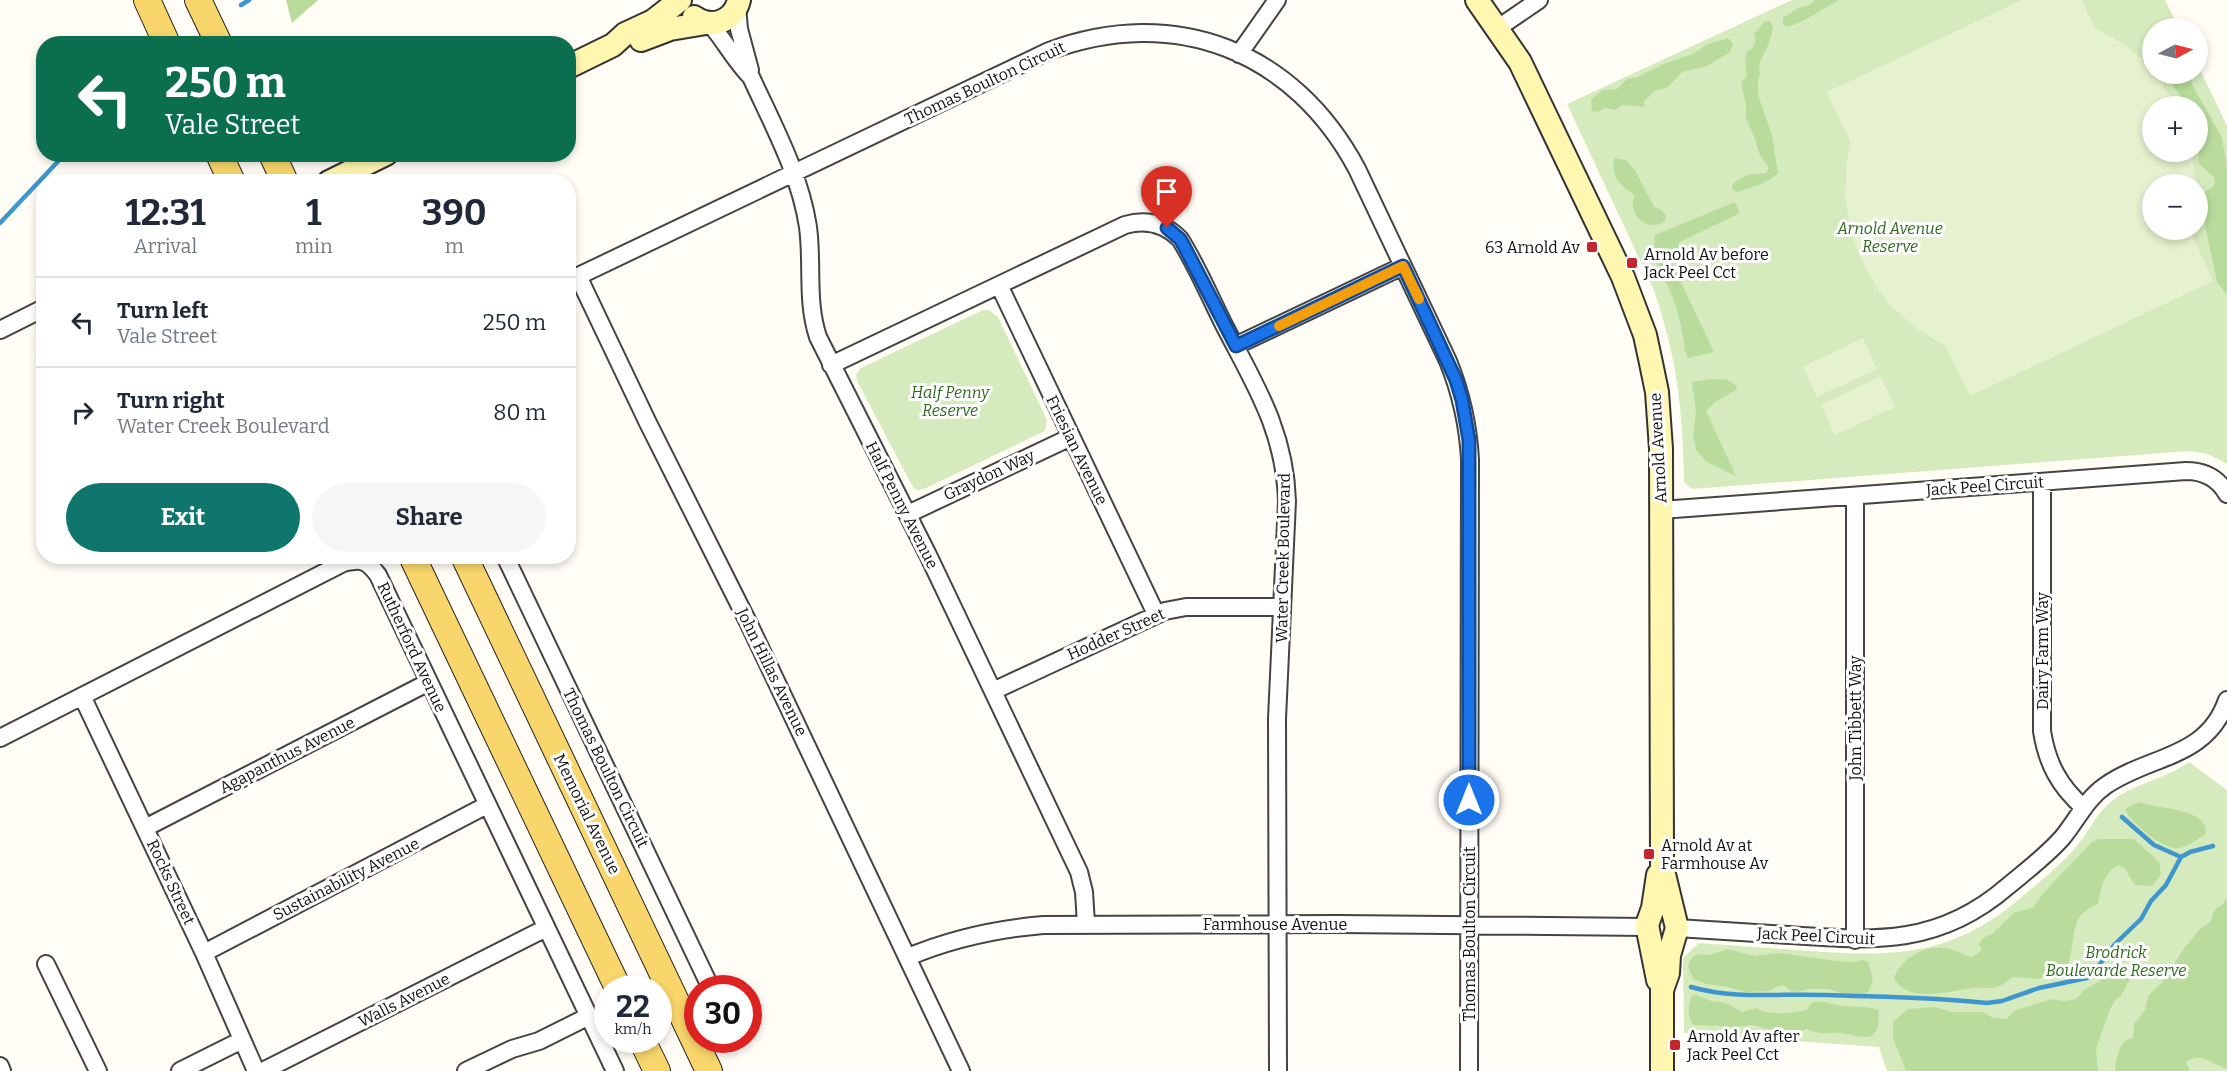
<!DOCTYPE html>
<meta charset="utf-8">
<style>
body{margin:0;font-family:Bitter,serif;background:#f6f6f7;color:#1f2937;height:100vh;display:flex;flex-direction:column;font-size:22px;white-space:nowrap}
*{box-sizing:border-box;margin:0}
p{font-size:20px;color:#747a83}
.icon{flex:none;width:33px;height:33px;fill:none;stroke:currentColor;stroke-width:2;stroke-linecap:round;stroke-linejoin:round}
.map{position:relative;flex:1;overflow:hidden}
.drawer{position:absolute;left:36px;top:174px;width:540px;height:390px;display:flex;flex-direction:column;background:#fff;border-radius:24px;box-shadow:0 3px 9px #0003}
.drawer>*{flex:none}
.guide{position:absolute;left:36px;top:36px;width:540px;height:126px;border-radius:24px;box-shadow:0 3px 9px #0003;background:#0b6e4f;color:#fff;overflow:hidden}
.needle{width:39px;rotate:83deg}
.controls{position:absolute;left:2142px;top:18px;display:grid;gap:12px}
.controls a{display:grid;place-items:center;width:66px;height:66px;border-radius:50%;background:#fff;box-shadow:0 3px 9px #0003;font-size:30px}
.speed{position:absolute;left:594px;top:975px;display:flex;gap:12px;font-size:30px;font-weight:700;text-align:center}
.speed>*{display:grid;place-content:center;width:78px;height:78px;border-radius:50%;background:#fff;box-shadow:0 3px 9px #0003;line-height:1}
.speed small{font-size:15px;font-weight:400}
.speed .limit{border:9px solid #d22;background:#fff;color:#111}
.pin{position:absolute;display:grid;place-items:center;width:51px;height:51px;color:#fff;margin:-62px -26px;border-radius:50% 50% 50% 0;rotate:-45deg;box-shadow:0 0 6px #0007}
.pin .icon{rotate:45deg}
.me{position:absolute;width:66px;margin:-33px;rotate:0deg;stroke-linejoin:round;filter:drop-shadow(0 0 4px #0008)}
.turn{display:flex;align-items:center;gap:21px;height:126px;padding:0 30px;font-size:27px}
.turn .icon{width:78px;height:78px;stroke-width:2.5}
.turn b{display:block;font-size:42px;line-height:51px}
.eta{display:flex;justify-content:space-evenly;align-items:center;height:102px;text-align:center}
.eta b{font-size:36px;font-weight:700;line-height:42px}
.primary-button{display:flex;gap:12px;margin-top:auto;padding:12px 30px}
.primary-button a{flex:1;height:69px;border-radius:36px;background:#0f766e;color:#fff;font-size:24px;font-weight:700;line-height:69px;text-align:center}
.primary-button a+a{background:#f6f6f7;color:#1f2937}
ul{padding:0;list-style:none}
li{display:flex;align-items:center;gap:18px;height:90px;padding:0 30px;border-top:2px solid #e0e1e3}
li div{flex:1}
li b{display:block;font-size:22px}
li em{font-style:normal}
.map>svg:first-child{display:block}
.green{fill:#d5ebbd;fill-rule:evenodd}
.forest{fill:#b9dc9c}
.pitch{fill:#e6f2cf}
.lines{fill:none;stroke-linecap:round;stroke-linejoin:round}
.stream{stroke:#3f96cf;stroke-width:4.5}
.street-casing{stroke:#444;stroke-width:20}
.secondary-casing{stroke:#333;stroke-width:26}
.primary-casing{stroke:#222;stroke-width:28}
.street{stroke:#fff;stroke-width:16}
.secondary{stroke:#fff6b0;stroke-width:22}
.primary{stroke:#f9d66b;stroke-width:26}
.route-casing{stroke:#114b97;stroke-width:15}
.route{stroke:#1a73e8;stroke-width:10}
.slow{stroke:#f59e0b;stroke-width:10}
.poi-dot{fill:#c4262e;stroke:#fff;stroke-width:2}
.labels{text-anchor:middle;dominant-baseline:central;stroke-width:6;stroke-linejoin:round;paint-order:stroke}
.street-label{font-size:16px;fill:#111;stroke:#fff}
.park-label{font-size:16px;font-style:italic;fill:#2f6b1f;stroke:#fff}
.poi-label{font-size:16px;fill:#111;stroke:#fff;text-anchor:start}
</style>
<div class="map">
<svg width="2227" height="1071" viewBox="0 0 2227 1071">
<rect width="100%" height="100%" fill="#fffdf5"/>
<path class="green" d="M1792,0H2165L2179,28H2152V74H2198V65L2227,126V464L2208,454L2189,451L1692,489L1684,482C1683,411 1677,356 1653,288L1567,104ZM2152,106H2198V152H2152ZM2152,184H2198V230H2152Z
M983,310H989L998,317L1047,420L1045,431L926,488L919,490L914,489L857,381L856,374L861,368Z
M2189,762L2227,790V1071H1887L1879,1047L1684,1033L1683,958L1699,943C1736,946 1772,948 1808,951C1892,957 1950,957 2018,900C2038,883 2059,867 2076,847C2089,832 2096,813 2112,801C2135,783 2166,779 2189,762Z"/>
<path class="forest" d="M286,0H318L292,23Z
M1815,0H1839L1801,22L1787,27L1783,25V18L1798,8L1809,5Z
M1770,21L1773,28L1769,43L1759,64L1760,75L1758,80V95L1772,135L1778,173C1772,181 1748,189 1736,192L1732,189V185C1745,174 1750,174 1766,173L1769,168L1759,153L1755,139L1746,118V105L1741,81L1746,78C1748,69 1743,60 1747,51L1752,49L1756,40L1754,34L1764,22Z
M1728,38L1733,44L1730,52L1707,66L1682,72L1667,88L1653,91L1650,96L1644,101V107L1622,105L1616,110L1605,108L1598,112L1592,111L1591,99L1603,90L1617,89L1627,79L1637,77L1666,63L1693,54L1706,45Z
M2164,74H2188L2193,86L2221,136L2224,149L2227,167V295L2217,282L2204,221L2208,210L2202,193L2213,187L2215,182L2214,177L2199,164L2198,106H2181L2180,95Z
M1615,158L1626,160L1636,172L1654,207L1663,211L1666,216L1665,221C1648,234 1626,214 1635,195C1621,187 1609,175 1615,158Z
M1735,202L1740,213L1678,243L1685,257L1672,263L1714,352L1688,358L1685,351C1683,333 1679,313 1672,296C1661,268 1652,268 1655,235Z
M1712,379L1728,380L1737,386L1736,390L1715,402L1706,411L1736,476L1705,461L1696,449L1693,435L1696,412L1692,382Z
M2139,802C2155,809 2213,808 2205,835C2197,839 2188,847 2179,848C2164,851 2132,823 2125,810L2130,806Z
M2098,839H2134L2159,862L2161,874L2152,886L2135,885L2124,868L2119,865C2103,873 2101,888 2098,904C2074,915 2076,924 2072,946C2071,955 2068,962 2067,970L2063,973L2037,979L2013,977C2008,980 2003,985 1997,987C1989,989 1981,987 1973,988C1951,991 1906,1004 1894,978C1902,958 1922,946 1945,948C1954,949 1963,955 1972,957L1982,950L1979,944L1983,938L1993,933L2015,912L2033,908L2045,891L2092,842Z
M2227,898V1069C2213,1064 2199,1051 2186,1062L2190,1071H2115C2116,1059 2119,1039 2133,1038L2134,1024L2145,1010L2148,996L2161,983L2185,947L2200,929L2210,922L2215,909L2221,906Z
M1727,949L1755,956L1780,953L1836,961L1854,962L1863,960L1868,962L1873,979L1869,991L1864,994H1844L1828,989H1809L1797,992L1790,991L1784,985L1775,987L1770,991L1745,992L1728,987L1707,984L1693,979L1688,966C1696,947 1699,958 1712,954C1717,953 1722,951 1727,949Z
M2116,966L2123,967L2131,977L2121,996L2116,999L2110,1009L2096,1049L2098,1071H1906L1893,1038V1022L1908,1009L1935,1007L1952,1012H1983L1993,1018L2006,1019L2016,1010L2052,999L2064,1001L2076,999L2084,990L2100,981L2111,967Z
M1696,995L1711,1001L1726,1003L1742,1012L1756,1008C1769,1016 1793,1013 1807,1010L1811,1003C1824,999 1832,1005 1844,1006C1857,1007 1866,1006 1879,1010L1878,1028L1872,1036C1861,1039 1852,1034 1841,1033C1825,1032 1825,1036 1807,1029L1799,1032L1789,1030L1777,1031L1751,1025L1731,1028L1720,1026L1694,1025C1687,1018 1688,1004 1692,996Z"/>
<path class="pitch" d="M2022,0H2082L2095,28L2125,45L2138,56L2161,82L2177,106H2152V152H2192L2196,184H2152V230H2190L2213,281L1970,396L1946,346L1916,328L1890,305L1879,291L1862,261L1850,229L1845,194L1847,160L1851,143L1827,92Z
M1863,338L1877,369L1817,397L1803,367Z
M1881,376L1895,407L1835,435L1821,405Z"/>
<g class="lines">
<path class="stream" d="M241,5L249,0
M0,223L65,154
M2122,817L2154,845L2181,857
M1691,987C1736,1000 1781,993 1827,995C1881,997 1934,997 1987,1003L2002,1001L2039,988L2087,978L2094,972L2115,944L2141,919L2151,901L2166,885L2181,857L2190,852L2213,846"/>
<defs>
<path id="street" d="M737,7L739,29L750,70
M710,24C725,41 735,61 751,77C773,125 800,174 808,227C813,264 806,301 818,337L928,555L1079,872L1084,892L1086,924
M1498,28L1539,0
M1239,54L1277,0
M578,276L648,423L748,622L961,1071
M568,281L1049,51C1175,4 1294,51 1357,169L1448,361C1461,393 1468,424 1470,459L1469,1071
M999,285L1156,614
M0,330L44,308
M1235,346L1403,266
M831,365L1125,225C1146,219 1164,223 1180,239C1197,266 1210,297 1224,325C1255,385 1285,431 1287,501L1277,719L1278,1071
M2042,482V731C2047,763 2059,786 2084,808
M1855,496V940
M1661,510L2186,471C2204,471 2218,478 2227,494
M908,514L1071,437
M505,556L707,980
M993,691L1165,611L1186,607H1282
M82,696L204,953L256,1071
M0,738L343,563C361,559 366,559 378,575L615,1071
M145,828L429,682
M1677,928C1714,930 1752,933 1790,935C1875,941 1939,946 2008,886C2026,871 2046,856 2062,838C2077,820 2086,799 2105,786C2149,755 2207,759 2227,700
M204,953L487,805
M908,957C951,939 996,929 1043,925L1338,924L1647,927
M46,964L98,1071
M0,1066L2,1071
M180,1071L242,1040
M263,1071L546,928
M466,1071L512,1049L539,1041L589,1016"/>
<path id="secondary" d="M1477,0L1520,62L1623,277L1645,335L1651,363L1657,392L1661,449L1662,866L1677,928L1669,955L1668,973L1662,990V1071
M694,17C712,30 734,21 739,0
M641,40L670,29L706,23
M568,67L613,45L625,34L653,21L680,0
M329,182L386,154
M1658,875L1653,908L1647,925L1658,980"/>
<path id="primary" d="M147,0L167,44
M198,0L219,44
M219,154L232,182
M272,154L285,182
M412,556L618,988
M464,556L709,1071
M642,1040L657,1071"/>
</defs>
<use href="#street" class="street-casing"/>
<use href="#secondary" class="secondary-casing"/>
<use href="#primary" class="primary-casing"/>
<use href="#street" class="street"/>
<use href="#secondary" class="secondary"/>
<use href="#primary" class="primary"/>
</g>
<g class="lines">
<defs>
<path id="route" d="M1167,228L1180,239L1184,246L1236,346L1403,266L1456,380L1462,400L1469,440V800"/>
</defs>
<use href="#route" class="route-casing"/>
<use href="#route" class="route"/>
<path class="slow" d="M1279,326L1403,266L1419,299"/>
</g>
<g class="poi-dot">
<rect x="1586" y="241" width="12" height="12" rx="3"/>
<rect x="1626" y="257" width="12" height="12" rx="3"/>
<rect x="1643" y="848" width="12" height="12" rx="3"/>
<rect x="1669" y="1039" width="12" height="12" rx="3"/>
</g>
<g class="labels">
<g class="street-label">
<text transform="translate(985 83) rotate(-25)">Thomas Boulton Circuit</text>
<text transform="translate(1658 448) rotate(-93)">Arnold Avenue</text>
<text transform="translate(1077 450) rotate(64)">Friesian Avenue</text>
<text transform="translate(989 475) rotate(-25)">Graydon Way</text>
<text transform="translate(1985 486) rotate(-4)">Jack Peel Circuit</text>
<text transform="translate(902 505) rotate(63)">Half Penny Avenue</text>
<text transform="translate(1283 558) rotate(-89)">Water Creek Boulevard</text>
<text transform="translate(1116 634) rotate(-24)">Hodder Street</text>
<text transform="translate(412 647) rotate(65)">Rutherford Avenue</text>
<text transform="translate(2042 651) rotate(-90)">Dairy Farm Way</text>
<text transform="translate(772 672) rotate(64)">John Hillas Avenue</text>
<text transform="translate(1855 718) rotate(-90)">John Tibbett Way</text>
<text transform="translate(287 755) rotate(-27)">Agapanthus Avenue</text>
<text transform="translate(606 768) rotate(64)">Thomas Boulton Circuit</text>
<text transform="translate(587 814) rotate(64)">Memorial Avenue</text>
<text transform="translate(346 879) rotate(-27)">Sustainability Avenue</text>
<text transform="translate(171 882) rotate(65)">Rocks Street</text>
<text x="1275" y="924">Farmhouse Avenue</text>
<text transform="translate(1469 934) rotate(-90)">Thomas Boulton Circuit</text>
<text transform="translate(1816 936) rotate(3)">Jack Peel Circuit</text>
<text transform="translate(404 1000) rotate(-27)">Walls Avenue</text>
</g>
<g class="park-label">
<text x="1890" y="228">Arnold Avenue<tspan x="1890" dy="18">Reserve</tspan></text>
<text x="950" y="392">Half Penny<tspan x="950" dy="18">Reserve</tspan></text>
<text x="2116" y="952">Brodrick<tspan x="2116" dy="18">Boulevarde Reserve</tspan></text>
</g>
<g class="poi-label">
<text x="1580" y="247" text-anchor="end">63 Arnold Av</text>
<text x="1644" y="254">Arnold Av before<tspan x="1644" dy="18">Jack Peel Cct</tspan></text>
<text x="1661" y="845">Arnold Av at<tspan x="1661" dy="18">Farmhouse Av</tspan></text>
<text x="1687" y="1036">Arnold Av after<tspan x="1687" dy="18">Jack Peel Cct</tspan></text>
</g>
</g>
</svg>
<div class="controls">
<a><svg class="needle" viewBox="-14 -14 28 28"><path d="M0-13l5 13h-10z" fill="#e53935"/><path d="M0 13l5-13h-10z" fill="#747a83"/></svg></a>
<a>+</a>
<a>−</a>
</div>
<div class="speed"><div>22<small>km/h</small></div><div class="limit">30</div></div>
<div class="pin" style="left:1167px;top:228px;background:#d93025"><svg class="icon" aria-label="arrive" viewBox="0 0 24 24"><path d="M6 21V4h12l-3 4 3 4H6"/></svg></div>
<svg class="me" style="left:1469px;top:800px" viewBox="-20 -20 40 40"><circle r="17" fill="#1a73e8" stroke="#fff" stroke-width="3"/><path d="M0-11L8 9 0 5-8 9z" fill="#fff"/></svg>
<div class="guide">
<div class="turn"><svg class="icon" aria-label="left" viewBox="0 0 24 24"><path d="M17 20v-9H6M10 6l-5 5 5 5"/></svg><div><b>250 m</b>Vale Street</div></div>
</div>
<section class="drawer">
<div class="eta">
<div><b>12:31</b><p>Arrival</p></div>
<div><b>1</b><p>min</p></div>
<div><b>390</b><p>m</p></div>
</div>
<ul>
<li><svg class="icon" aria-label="left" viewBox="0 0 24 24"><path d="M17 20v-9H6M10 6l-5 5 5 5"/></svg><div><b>Turn left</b><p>Vale Street</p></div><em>250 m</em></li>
<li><svg class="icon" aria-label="right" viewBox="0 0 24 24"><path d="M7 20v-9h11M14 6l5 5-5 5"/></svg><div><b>Turn right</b><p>Water Creek Boulevard</p></div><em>80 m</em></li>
</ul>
<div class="primary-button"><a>Exit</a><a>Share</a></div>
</section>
</div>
